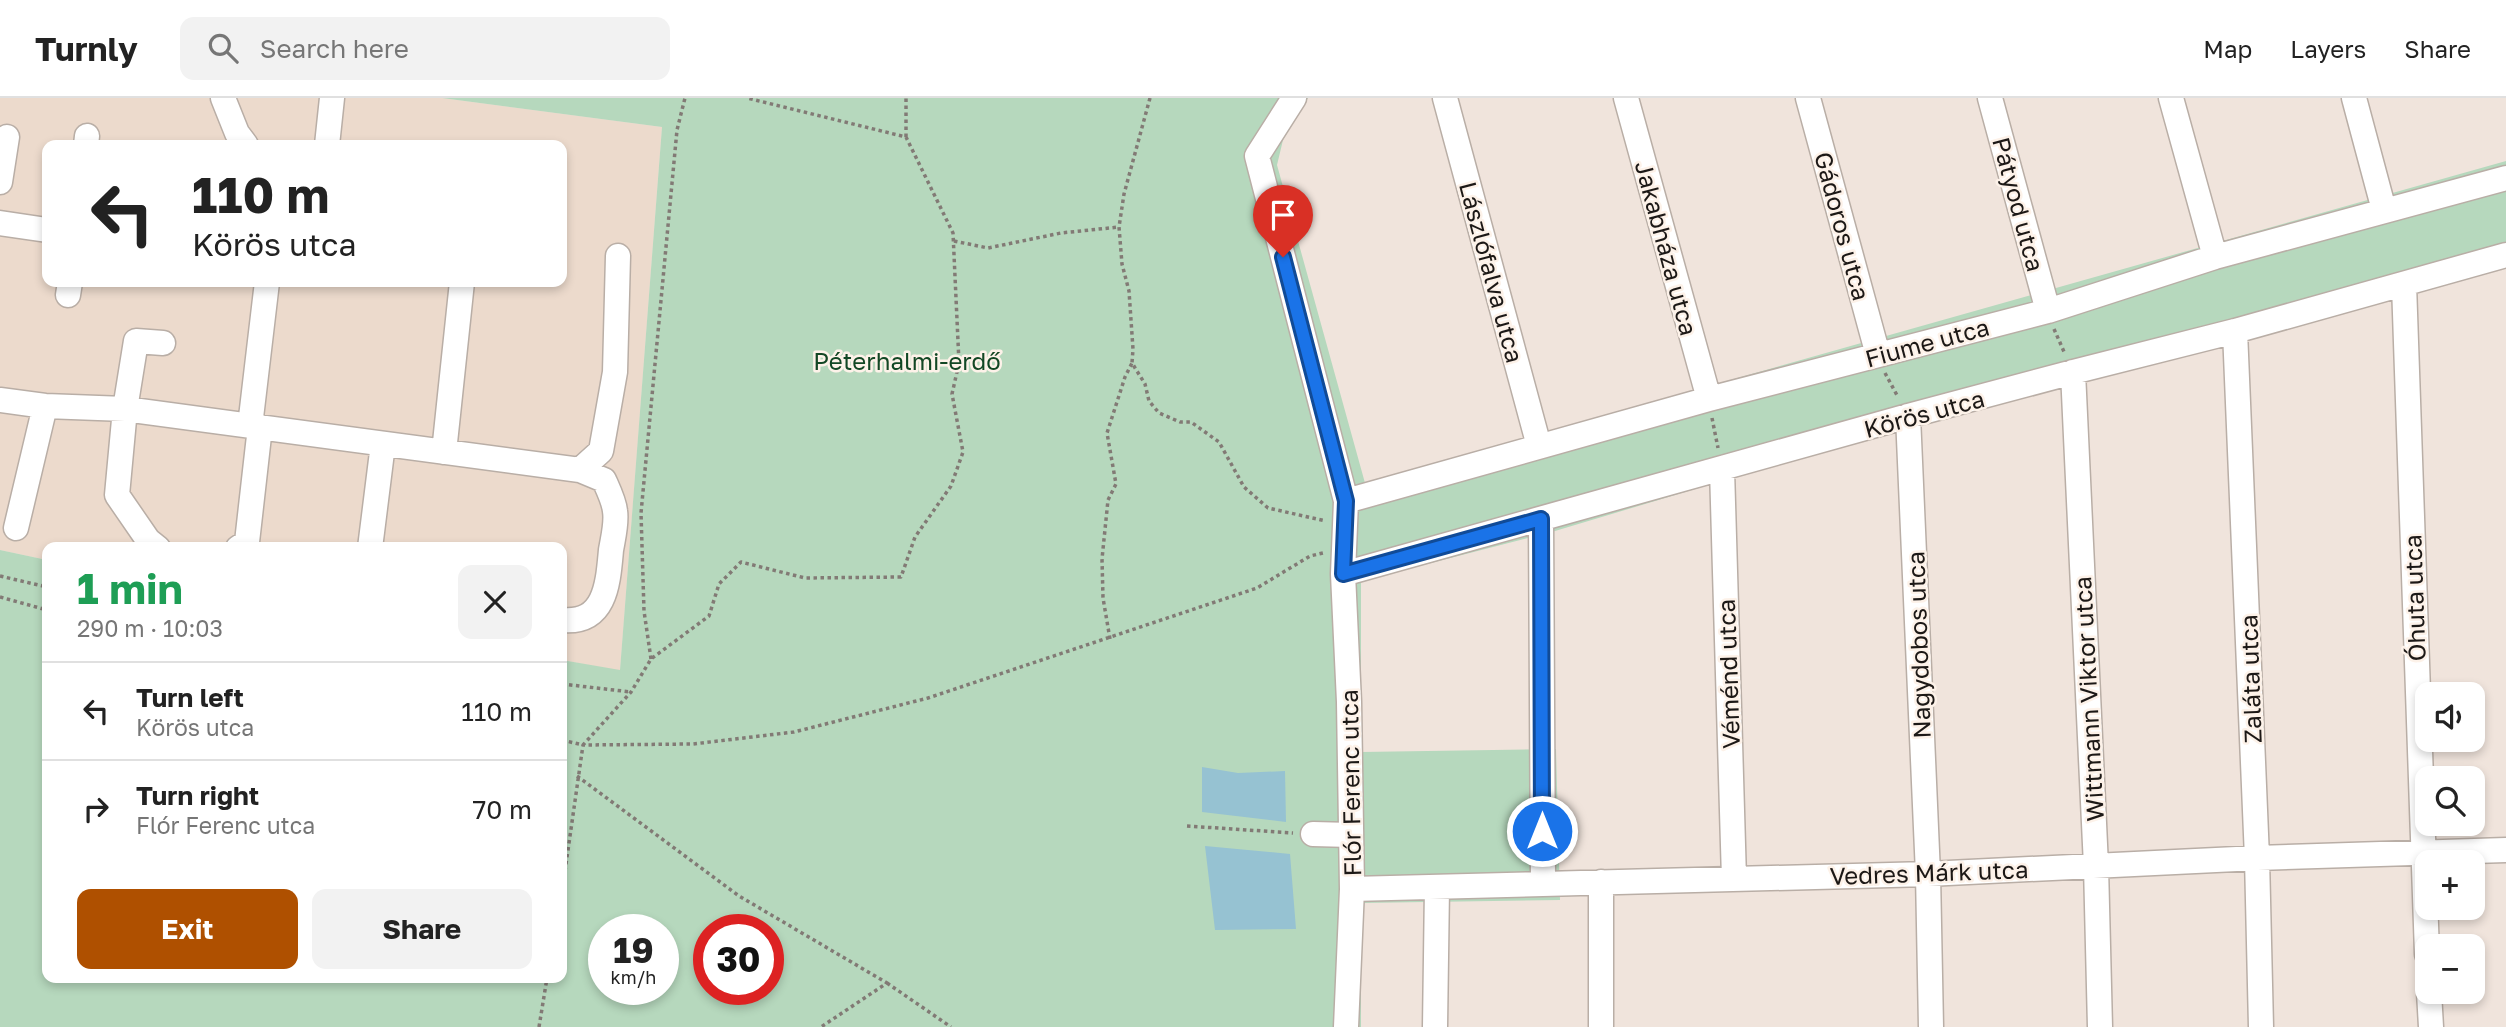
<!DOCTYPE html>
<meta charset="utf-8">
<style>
body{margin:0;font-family:"Golos Text",sans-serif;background:#f2f2f2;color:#222;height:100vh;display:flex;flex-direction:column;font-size:26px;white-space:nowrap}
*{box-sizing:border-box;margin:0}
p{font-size:23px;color:#767676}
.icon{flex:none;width:38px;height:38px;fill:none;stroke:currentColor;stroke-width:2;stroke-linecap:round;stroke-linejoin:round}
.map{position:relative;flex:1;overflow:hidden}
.panel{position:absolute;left:42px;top:444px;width:525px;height:441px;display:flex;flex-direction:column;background:#fff;border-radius:14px;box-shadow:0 4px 10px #0003}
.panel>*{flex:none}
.hud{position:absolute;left:42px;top:42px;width:525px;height:147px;border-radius:14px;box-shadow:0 4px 10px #0003;background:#fff;color:#222;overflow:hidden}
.buttons{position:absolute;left:2415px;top:584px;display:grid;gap:14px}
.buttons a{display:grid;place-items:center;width:70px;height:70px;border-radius:14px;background:#fff;box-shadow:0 4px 10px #0003;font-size:35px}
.speed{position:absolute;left:588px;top:816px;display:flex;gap:14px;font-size:35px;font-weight:700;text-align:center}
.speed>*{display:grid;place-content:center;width:91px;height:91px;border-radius:50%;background:#fff;box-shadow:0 4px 10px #0003;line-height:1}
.speed small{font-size:18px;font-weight:400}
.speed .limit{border:10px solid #d22;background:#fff;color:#111}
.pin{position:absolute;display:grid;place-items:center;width:60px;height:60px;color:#fff;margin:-72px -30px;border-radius:50% 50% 50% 0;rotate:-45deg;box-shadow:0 0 7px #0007}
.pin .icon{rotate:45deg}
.me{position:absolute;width:77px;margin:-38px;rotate:0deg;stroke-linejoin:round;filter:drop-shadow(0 0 5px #0008)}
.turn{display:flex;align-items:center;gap:24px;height:147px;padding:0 35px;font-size:32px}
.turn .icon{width:91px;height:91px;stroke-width:2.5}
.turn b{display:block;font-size:49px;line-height:60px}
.round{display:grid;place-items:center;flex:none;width:74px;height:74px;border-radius:14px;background:#f2f2f2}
.summary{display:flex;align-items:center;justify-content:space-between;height:119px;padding:0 35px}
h1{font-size:42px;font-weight:700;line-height:52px;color:#1e9e55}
.button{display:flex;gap:14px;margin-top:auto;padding:14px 35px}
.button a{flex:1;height:80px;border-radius:14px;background:#af5000;color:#fff;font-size:28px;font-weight:700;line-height:80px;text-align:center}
.button a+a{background:#f2f2f2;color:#222}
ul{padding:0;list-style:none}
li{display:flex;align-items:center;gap:21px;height:98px;padding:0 35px;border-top:2px solid #e0e0e0}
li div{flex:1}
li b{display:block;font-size:26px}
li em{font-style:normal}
header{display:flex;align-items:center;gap:42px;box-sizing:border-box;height:98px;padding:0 35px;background:#fff;border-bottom:2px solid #e0e0e0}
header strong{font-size:33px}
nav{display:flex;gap:38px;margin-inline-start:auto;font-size:24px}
.search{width:490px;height:63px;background:#f2f2f2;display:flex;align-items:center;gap:18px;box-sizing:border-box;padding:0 24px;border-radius:14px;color:#767676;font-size:26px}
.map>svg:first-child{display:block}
.built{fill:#ecdacc;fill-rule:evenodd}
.green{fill:#b6d8bd;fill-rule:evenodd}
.water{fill:#96c2d2}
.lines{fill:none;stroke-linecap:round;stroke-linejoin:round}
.minor-casing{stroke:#b9aea6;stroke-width:27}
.path{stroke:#827a75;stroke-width:3.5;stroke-dasharray:3.5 3.5;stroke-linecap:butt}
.minor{stroke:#fff;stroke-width:24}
.route-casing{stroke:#114b97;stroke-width:18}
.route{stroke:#1a73e8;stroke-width:12}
.labels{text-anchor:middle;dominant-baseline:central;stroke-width:5;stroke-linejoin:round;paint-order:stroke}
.street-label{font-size:24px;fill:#1c1816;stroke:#fdf2e9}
.park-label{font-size:24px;fill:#124724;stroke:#fdf2e9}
</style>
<header>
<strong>Turnly</strong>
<div class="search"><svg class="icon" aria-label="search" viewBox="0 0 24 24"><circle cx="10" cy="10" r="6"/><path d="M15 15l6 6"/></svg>Search here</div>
<nav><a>Map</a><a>Layers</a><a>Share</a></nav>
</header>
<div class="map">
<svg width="2506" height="929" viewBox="0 0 2506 929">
<rect width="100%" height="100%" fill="#f0e4dc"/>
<path class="built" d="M0,0H442L662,29L620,573L562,562V450H47V462L0,452ZM47,47H562V184H47Z"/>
<path class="green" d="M442,0H1308L1283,42L1277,67L1365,385L2506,63V148L1555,433L1361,483V654L1556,651L1560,802L1361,805V929H0V452L47,462V880H562V562L620,572L662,29ZM604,831H663V891H604ZM709,831H768V891H709Z"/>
<path class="water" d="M1202,669L1238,675L1285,673L1286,724L1202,714Z
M1205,748L1290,756L1296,831L1215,832Z"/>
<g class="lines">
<defs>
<path id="minor" d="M223,0L237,35L246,47
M1294,0L1257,58L1346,403L1343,476L1349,604L1352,791L1346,929
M1445,0L1539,348
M1626,0L1709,301
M1808,0L1878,257
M1990,0L2048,213
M2171,0L2215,159
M2354,0L2384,112
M86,47L87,38
M327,47L332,0
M0,84L7,39
M0,125L47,132
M2404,186L2427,856
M68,197L70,184
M2235,233L2257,760L2261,929
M2073,274L2096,768L2100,929
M0,302L45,308L125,311L580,372L604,382C608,391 614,403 615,413C617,425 613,440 611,452C608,485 606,526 562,522
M1908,318L1928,776L1931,929
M250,328L267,184
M444,354L462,184
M1722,371L1734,781
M580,372L601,353L615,274L618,158
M1346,403L1709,301L2048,213L2215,159L2506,80
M1541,421L1543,785
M16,430L45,308
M158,450L148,442L117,397L125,311L136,243L163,245
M238,450L247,444L260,329
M370,450L383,346
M1343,476L1908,318L2073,274L2235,233L2506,157
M1313,736L1351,737
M1601,784V929
M1352,791L1928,776L2257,760L2506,752
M2429,894L2431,929
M1435,929L1437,789"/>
</defs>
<use href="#minor" class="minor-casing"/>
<path class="path" d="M1150,0L1124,96L1119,129L1122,166L1129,193L1133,251L1132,265L1145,286L1149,303L1159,315L1180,324H1191L1219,344L1244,389L1268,410L1326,423
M906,39V0
M954,143L988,150L1061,135L1119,129
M2054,231L2065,256
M1885,275L1898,299
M1712,320L1718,350
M0,478L47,489
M0,499L47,512
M1110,541L1103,500L1102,461L1108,402L1116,386L1107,335L1125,279L1132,265
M651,561L644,513L641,415L677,32L685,0
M562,586L631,594
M562,642L583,647L631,594L651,561L709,518L719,486L741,464L805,480L901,479L915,439L951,388L963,354L952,296L959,265L953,135L906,39L747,0
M577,678L739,798L887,885L821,929
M1187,728L1293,735
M562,794L583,647L693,646L794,634L928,600L1257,490L1310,458L1323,455
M887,885L951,929
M539,929L547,880"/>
<use href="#minor" class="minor"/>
</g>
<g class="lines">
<defs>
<path id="route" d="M1283,159L1346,403L1343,476L1541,421L1542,733"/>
</defs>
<use href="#route" class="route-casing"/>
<use href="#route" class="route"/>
</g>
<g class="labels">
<g class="street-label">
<text transform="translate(2019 106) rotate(75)">Pátyod utca</text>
<text transform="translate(1843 128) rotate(75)">Gádoros utca</text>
<text transform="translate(1667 150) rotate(75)">Jakabháza utca</text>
<text transform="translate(1492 174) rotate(75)">Lászlófalva utca</text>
<text transform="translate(1927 244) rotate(-15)">Fiume utca</text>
<text transform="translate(1924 315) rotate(-15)">Körös utca</text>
<text transform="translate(2414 500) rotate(-92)">Óhuta utca</text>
<text transform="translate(1918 547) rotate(-92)">Nagydobos utca</text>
<text transform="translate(1728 576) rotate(-92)">Véménd utca</text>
<text transform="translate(2250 581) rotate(-92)">Zaláta utca</text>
<text transform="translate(2088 601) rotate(-93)">Wittmann Viktor utca</text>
<text transform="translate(1350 685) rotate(-91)">Flór Ferenc utca</text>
<text transform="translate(1929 774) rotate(-2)">Vedres Márk utca</text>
</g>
<g class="park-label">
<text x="907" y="262">Péterhalmi-erdő</text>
</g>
</g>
</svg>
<div class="buttons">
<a><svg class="icon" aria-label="sound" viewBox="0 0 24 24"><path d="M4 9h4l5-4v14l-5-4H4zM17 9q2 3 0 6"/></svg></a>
<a><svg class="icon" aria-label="search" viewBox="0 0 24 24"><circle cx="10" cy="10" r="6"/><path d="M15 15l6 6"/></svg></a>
<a>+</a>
<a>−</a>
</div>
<div class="speed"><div>19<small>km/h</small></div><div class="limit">30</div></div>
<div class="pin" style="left:1283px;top:159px;background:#d93025"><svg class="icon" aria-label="arrive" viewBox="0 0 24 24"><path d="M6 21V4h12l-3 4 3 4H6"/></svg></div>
<svg class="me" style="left:1542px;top:733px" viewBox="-20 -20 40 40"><circle r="17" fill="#1a73e8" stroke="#fff" stroke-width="3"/><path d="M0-11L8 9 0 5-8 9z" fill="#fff"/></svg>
<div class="hud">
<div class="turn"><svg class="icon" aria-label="left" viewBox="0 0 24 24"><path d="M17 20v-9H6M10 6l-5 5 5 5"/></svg><div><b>110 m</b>Körös utca</div></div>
</div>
<section class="panel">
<div class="summary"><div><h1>1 min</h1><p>290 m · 10:03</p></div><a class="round"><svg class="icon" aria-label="close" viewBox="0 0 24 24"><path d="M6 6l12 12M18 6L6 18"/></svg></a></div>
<ul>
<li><svg class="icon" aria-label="left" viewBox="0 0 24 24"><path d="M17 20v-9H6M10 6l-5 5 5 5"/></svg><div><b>Turn left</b><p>Körös utca</p></div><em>110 m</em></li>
<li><svg class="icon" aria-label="right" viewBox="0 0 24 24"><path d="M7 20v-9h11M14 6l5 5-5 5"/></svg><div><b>Turn right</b><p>Flór Ferenc utca</p></div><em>70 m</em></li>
</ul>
<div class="button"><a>Exit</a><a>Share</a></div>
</section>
</div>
